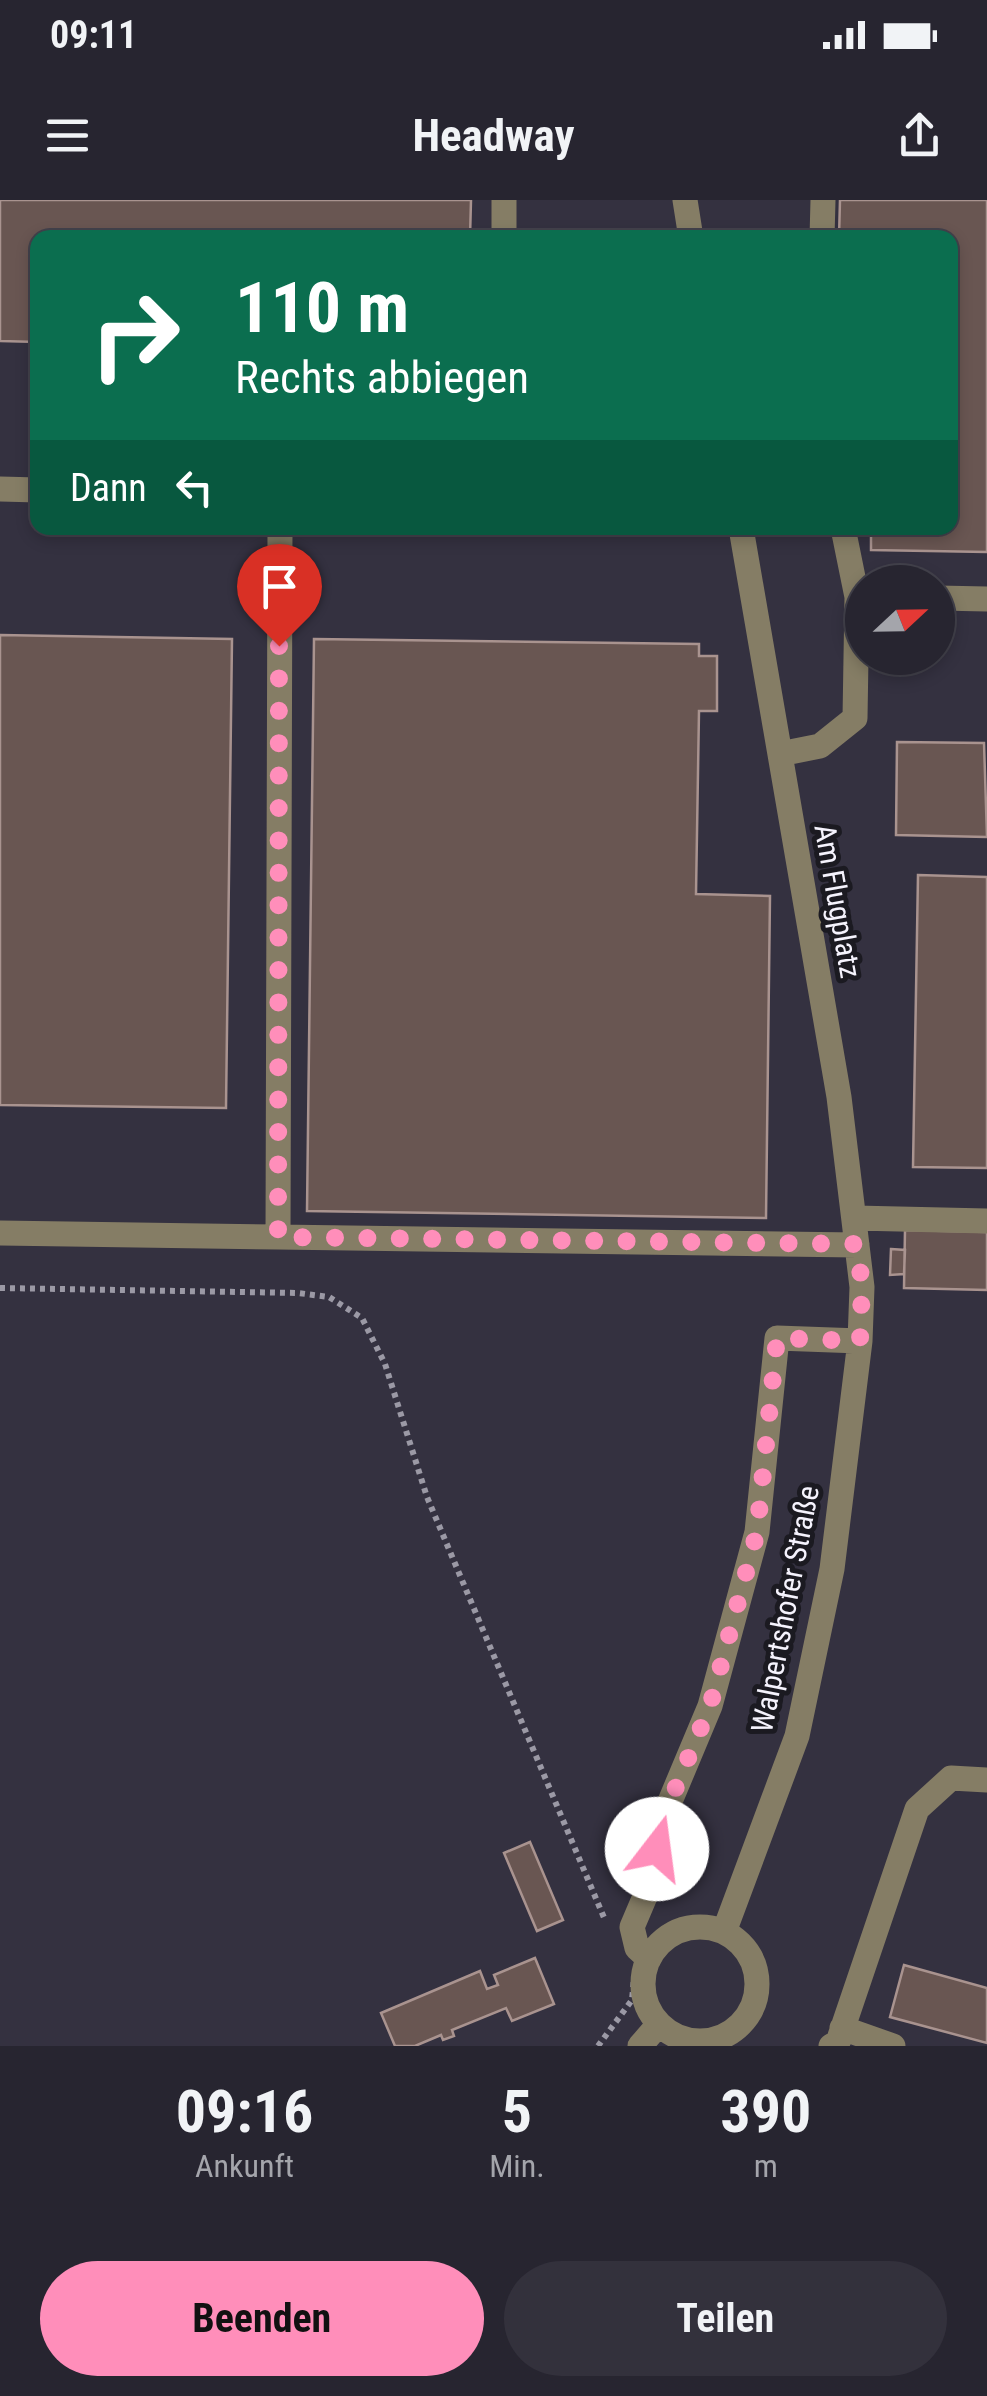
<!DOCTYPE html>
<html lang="de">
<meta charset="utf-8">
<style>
body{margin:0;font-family:"Roboto Condensed",sans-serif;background:#33313c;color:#f1f3f6;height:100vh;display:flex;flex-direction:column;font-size:38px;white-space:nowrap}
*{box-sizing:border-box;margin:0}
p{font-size:32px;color:#a4a5ab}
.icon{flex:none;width:55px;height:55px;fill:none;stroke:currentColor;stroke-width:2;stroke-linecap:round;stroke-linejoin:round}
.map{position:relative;height:1846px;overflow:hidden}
.drawer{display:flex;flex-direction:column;background:#272530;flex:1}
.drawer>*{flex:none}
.hud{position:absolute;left:30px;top:30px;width:928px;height:305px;border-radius:20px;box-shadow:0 5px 15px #0003,0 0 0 2px #43424c;background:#0b6e4f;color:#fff;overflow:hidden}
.needle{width:65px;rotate:68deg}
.controls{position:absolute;left:845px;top:365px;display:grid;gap:20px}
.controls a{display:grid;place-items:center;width:110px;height:110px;border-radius:50%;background:#272530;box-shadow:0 5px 15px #0003,0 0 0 2px #43424c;font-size:50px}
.pin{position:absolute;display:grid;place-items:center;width:85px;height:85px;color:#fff;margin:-102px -42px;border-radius:50% 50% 50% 0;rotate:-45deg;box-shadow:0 0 10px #0007}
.pin .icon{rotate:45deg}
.me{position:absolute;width:110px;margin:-55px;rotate:15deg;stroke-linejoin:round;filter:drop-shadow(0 0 8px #0008)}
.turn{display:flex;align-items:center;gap:35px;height:210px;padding:0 40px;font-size:45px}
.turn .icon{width:130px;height:130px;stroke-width:2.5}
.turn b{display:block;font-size:70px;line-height:85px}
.then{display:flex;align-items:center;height:95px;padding:0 40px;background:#0003;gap:20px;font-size:38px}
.eta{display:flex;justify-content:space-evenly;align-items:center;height:170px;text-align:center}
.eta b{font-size:60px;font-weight:700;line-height:70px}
.button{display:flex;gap:20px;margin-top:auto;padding:20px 40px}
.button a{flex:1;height:115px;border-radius:60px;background:#ff8eba;color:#111;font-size:40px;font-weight:700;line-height:115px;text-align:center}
.button a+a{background:#33313c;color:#f1f3f6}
.status{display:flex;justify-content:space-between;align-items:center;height:70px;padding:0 50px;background:#272530;direction:ltr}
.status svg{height:28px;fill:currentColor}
header{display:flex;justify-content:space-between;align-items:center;height:130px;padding:0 40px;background:#272530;font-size:45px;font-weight:700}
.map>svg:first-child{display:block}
.building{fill:#695652;stroke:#a9938f;stroke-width:2.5}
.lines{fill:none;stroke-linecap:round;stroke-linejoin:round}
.path{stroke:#9b99a5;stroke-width:6;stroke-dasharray:5 5;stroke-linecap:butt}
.minor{stroke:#857d65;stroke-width:25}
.route{stroke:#ff8eba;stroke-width:18;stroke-dasharray:0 32.4}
.labels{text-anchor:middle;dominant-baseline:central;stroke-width:10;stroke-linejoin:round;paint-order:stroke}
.street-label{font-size:30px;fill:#f5f3fd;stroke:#1b1a21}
</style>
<div class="status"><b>09:11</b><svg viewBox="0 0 49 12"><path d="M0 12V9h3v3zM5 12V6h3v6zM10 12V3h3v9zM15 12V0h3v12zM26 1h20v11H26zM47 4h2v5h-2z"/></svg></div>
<header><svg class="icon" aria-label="menu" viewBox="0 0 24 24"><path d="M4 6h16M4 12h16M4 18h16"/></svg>Headway<svg class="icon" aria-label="share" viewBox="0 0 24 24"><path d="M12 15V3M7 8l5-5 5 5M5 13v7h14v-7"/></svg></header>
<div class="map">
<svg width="987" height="1846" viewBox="0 0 987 1846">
<rect width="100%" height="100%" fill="#343140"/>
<path class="building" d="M0,0H471L470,38H38V142L0,141Z
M840,0H987V352L871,350V328H950V38H839Z
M0,435L232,439L226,908L0,905Z
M314,439L699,444V456H717V511H699L696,694L770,696L766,1018L307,1011Z
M897,542L984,543L987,637L896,635Z
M918,675L987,677V968L913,967Z
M905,1030L987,1032V1090L904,1088Z
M891,1049L905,1050L904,1074L890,1075Z
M530,1642L563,1720L537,1731L504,1653Z
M535,1758L554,1804L512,1821L506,1808L452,1830L454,1836L443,1840L441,1835L415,1846H395L381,1813L480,1771L487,1789L498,1785L494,1775Z
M904,1765L987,1788V1843L890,1817Z"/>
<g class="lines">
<path class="path" d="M0,1088L298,1093L329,1097L362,1118L385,1164L427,1297L605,1720
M598,1846L632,1800L634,1778"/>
<path class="minor" d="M685,0L691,38
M504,38V0
M822,38L823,0
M0,289L38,290
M280,328L278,1037L857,1045
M843,328L857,397
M938,398L987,399
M780,554L820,546L855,518L857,397H862
M855,1018L987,1021
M0,1033L278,1037
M643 1784a57 57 0 1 1 114 0a57 57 0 1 1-114 0Z
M724,1732L797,1536L832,1369L860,1141L862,1087L839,897L741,328
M649,1759L637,1748L632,1727L649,1687L666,1611L710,1506L757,1332L777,1138L860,1141
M842,1828L893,1846
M640,1846L659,1824
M831,1846L838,1842L917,1609L951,1578L987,1580"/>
</g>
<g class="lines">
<path class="route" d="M279,446L278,1037L857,1044L862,1086L860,1141L777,1138L757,1332L710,1506L666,1611L657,1649"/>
</g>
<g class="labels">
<g class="street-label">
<text transform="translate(838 701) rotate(80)">Am Flugplatz</text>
<text transform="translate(785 1409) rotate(-79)">Walpertshofer Straße</text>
</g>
</g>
</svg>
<div class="controls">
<a><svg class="needle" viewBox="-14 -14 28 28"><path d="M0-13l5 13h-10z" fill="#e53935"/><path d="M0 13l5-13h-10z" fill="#a4a5ab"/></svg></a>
</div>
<div class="pin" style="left:279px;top:446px;background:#d93025"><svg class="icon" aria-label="arrive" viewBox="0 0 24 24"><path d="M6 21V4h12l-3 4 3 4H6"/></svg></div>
<svg class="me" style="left:657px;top:1649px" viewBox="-20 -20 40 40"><circle r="19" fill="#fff"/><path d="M0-13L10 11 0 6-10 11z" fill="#ff8eba"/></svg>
<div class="hud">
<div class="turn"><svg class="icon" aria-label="right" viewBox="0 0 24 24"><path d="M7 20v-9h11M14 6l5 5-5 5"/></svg><div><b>110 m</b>Rechts abbiegen</div></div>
<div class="then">Dann<svg class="icon" aria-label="left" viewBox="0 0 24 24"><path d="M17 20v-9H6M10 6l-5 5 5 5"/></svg></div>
</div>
</div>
<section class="drawer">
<div class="eta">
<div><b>09:16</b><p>Ankunft</p></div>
<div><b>5</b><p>Min.</p></div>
<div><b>390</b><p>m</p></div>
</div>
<div class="button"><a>Beenden</a><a>Teilen</a></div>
</section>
